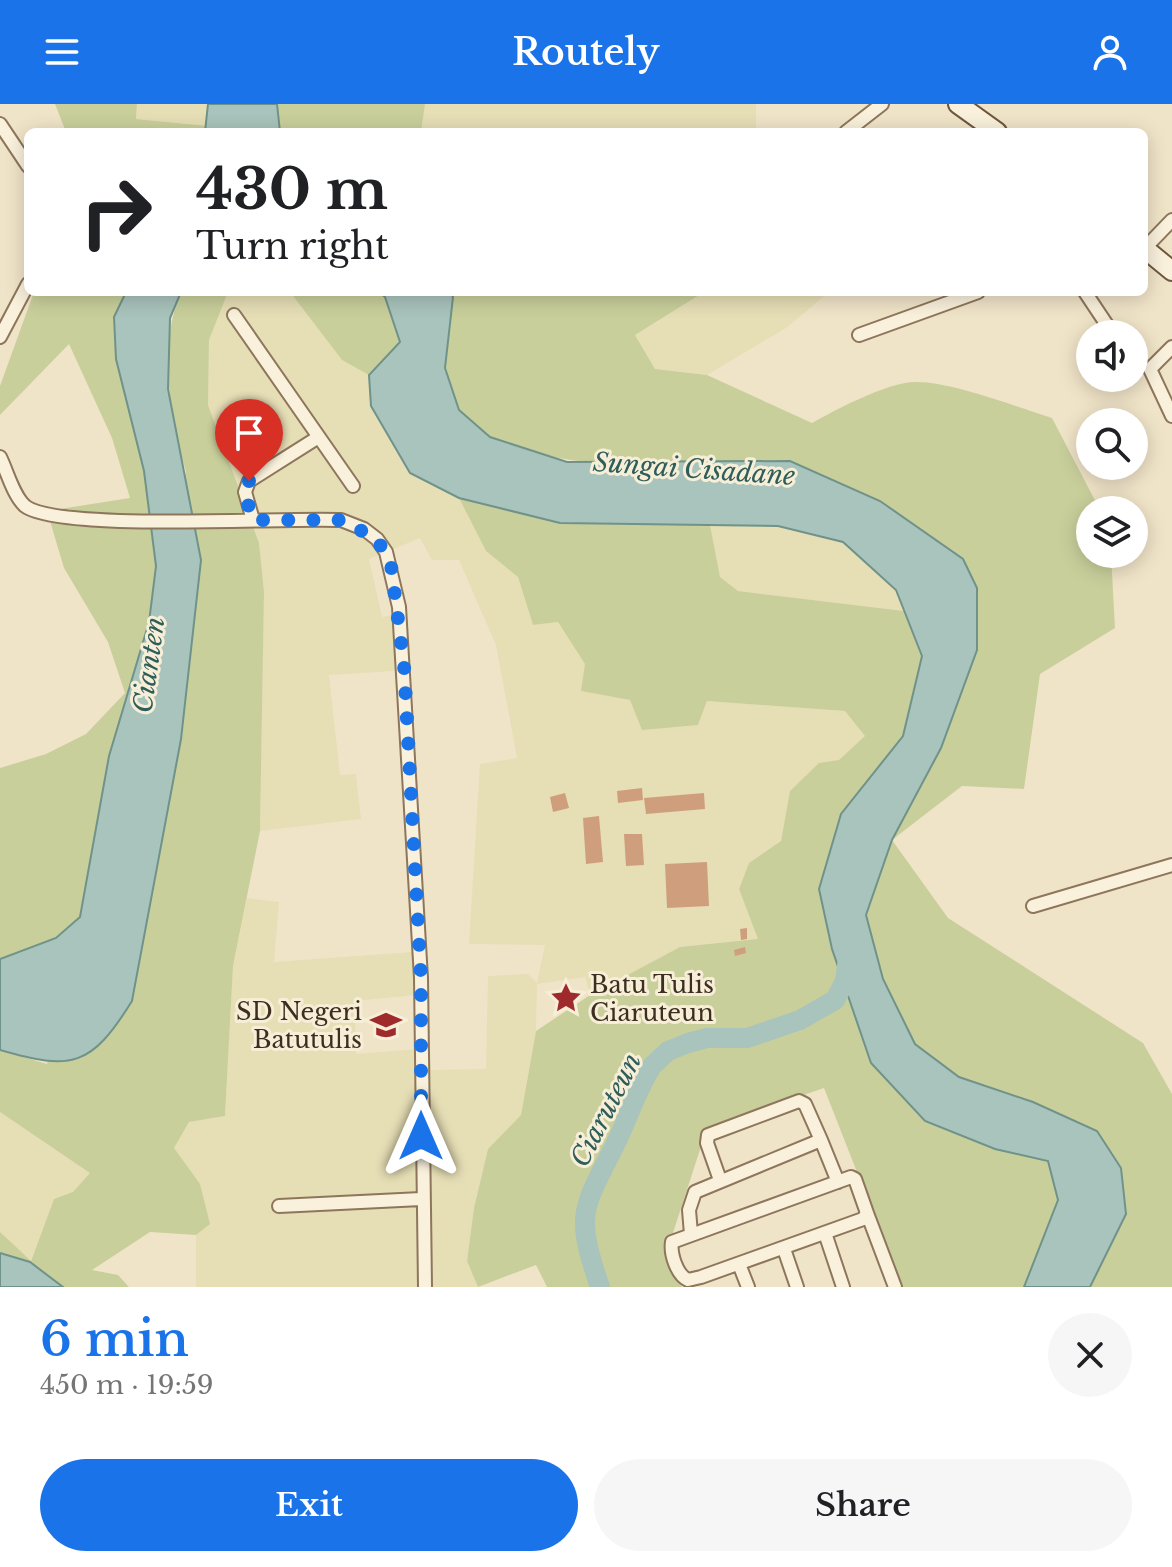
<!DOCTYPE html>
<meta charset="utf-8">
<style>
body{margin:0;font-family:"Libre Baskerville",serif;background:#f6f6f6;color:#202124;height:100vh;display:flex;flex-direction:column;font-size:30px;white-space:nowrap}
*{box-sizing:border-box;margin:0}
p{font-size:26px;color:#757577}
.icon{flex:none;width:44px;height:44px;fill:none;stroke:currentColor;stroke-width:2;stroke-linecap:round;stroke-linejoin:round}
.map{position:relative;height:1183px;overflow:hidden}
.side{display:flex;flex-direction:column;background:#fff;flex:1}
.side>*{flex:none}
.banner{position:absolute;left:24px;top:24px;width:1124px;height:168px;border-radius:12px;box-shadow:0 4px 20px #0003;background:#fff;color:#202124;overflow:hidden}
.controls{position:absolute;left:1076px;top:216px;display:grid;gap:16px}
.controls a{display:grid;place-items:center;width:72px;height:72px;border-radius:50%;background:#fff;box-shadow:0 4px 20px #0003;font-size:40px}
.pin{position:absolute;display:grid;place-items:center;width:68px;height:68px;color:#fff;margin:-82px -34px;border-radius:50% 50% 50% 0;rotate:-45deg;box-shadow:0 0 8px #0007}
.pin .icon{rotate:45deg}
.me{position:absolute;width:88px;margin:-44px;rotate:0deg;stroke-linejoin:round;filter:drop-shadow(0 0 6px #0008)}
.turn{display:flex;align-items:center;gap:28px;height:168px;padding:0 40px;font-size:36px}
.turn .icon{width:104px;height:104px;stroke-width:2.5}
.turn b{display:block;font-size:56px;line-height:68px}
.round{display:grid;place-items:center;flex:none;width:84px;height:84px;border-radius:42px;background:#f6f6f6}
.headline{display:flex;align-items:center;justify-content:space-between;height:136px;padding:0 40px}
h1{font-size:48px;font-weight:600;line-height:60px;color:#1a73e8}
.action{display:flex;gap:16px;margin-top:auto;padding:16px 40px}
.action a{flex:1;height:92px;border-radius:48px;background:#1a73e8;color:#fff;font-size:32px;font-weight:600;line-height:92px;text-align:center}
.action a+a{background:#f6f6f6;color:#202124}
header{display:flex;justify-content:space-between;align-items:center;height:104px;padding:0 40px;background:#1a73e8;color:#fff;font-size:36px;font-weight:600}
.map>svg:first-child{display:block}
.farmland{fill:#e6deb5}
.green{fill:#c9cf9b}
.water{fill:#a9c4bc;stroke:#6f938a;stroke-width:2}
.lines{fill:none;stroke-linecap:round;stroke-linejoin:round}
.river{stroke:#a9c4bc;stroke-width:20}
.building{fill:#cf9f7d}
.street-casing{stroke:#8d765c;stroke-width:16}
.secondary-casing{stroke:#6f573f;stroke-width:22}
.street{stroke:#faf1dc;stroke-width:12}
.secondary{stroke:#faf1dc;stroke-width:18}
.route{stroke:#1a73e8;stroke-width:14;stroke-dasharray:0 25.2}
.labels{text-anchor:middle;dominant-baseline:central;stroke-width:6;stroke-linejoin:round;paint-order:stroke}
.poi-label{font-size:24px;fill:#3d2e20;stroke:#f7eed8;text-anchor:start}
.water-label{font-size:26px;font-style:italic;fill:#2f5d5a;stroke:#f7eed8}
</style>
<header><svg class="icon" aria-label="menu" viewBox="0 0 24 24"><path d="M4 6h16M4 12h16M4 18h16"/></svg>Routely<svg class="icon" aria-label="person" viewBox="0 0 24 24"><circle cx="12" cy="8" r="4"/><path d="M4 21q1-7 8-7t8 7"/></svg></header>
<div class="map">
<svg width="1172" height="1183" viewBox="0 0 1172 1183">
<rect width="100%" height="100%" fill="#f0e4c8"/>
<path class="farmland" d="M137,0H208V22L136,15Z
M425,0H756V28H421Z
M228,188H290L342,256L369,271L371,302L410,369L459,394L486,447L518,473L533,521L558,518L586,560L581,587L631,596L698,621L707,597L845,607L866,632L839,657L819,660L790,687L781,737L749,759L739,785L759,836L680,843L590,891L585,873L537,880L536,927L521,1011L488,1045L474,1104L467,1157L478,1183H196V1131L210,1119L174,1044L189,1018L225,1012L233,862L247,794L279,798L274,858L426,847L427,890L355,897L356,950L430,944L431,966L486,965L488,872L528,870L537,879L545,841L469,840L480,660L517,654L496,541L459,456H432L420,434L369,455L382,513L403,509L410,566L329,571L340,671L356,670L361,715L260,727L264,488L259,439L208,301L209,236Z
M704,188H829L786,224L707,271L655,265L635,231Z
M710,421L778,422L843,438L896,486L904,507L738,487L720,473Z
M0,1008L91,1069L73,1089L54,1095L30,1158L0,1128Z"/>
<path class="green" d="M55,0H137L136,15L208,22L205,28H66Z
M277,0H425L421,28H280Z
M34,188H126L114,213L144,367L156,462L149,518L109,652L80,813L56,834L0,855V664L46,650L86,630L125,589L108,538L64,464L47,407L130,394L112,334L69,240L0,311V282Z
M181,188H228L209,236L208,301L259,439L264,488L260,727L233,862L225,1012L189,1018L174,1044L200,1080L210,1120L196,1131L150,1128L92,1166L118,1171L129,1183H63L30,1158L0,1149V1128L31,1157L54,1095L73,1088L90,1069L0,1008V946L47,960L186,368C170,311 157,245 181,188Z
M290,188H379L385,193L400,238L369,271L342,256Z
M449,188H704L635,231L655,265L707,271L812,319C835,306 888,278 915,278C950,277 1017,303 1052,314L1100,406H1090V450H1111L1115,524L1040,570L1024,685L962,682L892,736L948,814L1143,939L1172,990V1183H1090L1126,1110L1121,1064L1097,1027L1033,998L959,973L915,940L883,875L866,811L892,736L941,644L977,546L790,357C708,360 513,379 460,307C436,275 449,229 453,193Z
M459,394L560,419L710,421L720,473L738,487L904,507L923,552L903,632L841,710L819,785L832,845L871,960L995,1045L1048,1057L1058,1096L1024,1183H902L824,984L707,1024L671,1135L682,1183H547L536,1161L478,1183L467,1157L474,1104L488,1045L521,1011L536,927L590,891L680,843L758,835L739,785L749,759L781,737L790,687L819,659L839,656L865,632L845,607L707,597L698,621L642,626L630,596L581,587L585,560L558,518L533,521L518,473L486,447Z"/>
<path class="water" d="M208,0H277L280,28H205Z
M126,188H181L170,214L168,285L201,456L181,635L132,897C91,963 72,967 0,946V855L56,834L80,813L109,652L149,518L156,462L144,367L116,255L114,213Z
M379,188H449L453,193L445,264L459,306L490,333L567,358L790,357L880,397L963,455L977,484V546L941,644L892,736L866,811L883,875L915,940L959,973L1033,998L1097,1027L1121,1064L1126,1110L1090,1183H1024L1058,1096L1048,1057L995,1045L925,1017L871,959L832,845L819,785L841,710L903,632L922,552L896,486L843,438L778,422L560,419L459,394L410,369L371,302L369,271L400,238L385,193Z
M0,1149L30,1158L63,1183H0Z"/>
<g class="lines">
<path class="river" d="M600,1183C575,1110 582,1106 615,1041C628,1015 636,987 652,962L668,947L688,939L707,934H747L800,916L835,896L845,877L848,855"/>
</g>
<path class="building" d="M642,684L643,696L618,699L617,687Z
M565,689L569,704L553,708L550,693Z
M704,689L705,705L646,710L644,694Z
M599,712L603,758L586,760L583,714Z
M624,730H642L644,761L626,762Z
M707,758L709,802L667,804L665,760Z
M747,824V835L741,836L740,825Z
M745,843L746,849L735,852L734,846Z
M567,882L577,895L564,905L554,892Z"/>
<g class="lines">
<defs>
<path id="street" d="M0,20L28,62
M846,28L882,0
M1145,144L1172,116
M1085,188L1113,230
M234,211L353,382
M859,231L978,188
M0,233L28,180
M1172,243L1150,265L1172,312
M0,353C7,367 13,391 25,402C59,428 286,413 341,416L364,425L377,435L386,448L399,503L421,874L425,1183
M253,416L245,388L249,377L317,334
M1033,802L1172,761
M851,1073L855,1075L867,1109L863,1115L701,1173L688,1176C677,1171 670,1150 672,1138Z
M720,1076L707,1039L708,1031L799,997L805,1000L821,1036
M279,1102L421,1095
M867,1109L895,1183
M825,1129L843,1183
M691,1130L689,1106L695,1088L821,1036L838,1078
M784,1145L797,1183
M739,1160L748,1183"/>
<path id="secondary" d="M958,0L997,28
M1144,144L1172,167"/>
</defs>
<use href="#street" class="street-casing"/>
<use href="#secondary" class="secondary-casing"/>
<use href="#street" class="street"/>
<use href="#secondary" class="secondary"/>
</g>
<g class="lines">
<path class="route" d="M249,377L246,394L253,416H341L377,435L391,461L404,561L421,874V1032"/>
</g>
<defs>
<symbol id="sight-bare" viewBox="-9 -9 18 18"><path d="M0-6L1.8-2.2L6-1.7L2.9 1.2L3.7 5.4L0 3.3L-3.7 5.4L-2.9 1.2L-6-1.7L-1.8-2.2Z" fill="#9e2a2b" stroke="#f7eed8" stroke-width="2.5" paint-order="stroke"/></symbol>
<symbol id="school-bare" viewBox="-9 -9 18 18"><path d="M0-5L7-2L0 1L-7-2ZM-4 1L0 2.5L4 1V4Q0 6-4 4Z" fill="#9e2a2b" stroke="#f7eed8" stroke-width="2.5" paint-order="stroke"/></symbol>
</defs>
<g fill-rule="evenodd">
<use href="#sight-bare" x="544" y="872" width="44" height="44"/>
<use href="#school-bare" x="364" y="899" width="44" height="44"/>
</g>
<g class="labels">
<g class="poi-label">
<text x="590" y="880">Batu Tulis<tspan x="590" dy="28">Ciaruteun</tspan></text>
<text x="362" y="907" text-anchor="end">SD Negeri<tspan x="362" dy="28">Batutulis</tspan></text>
</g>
<g class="water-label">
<text transform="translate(694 365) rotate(4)">Sungai Cisadane</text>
<text transform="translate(149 561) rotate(-82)">Cianten</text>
<text transform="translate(606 1006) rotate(-63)">Ciaruteun</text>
</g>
</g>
</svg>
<div class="controls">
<a><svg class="icon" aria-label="sound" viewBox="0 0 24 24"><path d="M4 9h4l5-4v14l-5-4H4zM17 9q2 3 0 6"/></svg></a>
<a><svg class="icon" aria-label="search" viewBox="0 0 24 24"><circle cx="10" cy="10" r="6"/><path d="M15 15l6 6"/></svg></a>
<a><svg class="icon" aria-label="layers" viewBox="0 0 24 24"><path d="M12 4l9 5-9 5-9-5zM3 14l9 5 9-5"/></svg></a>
</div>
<div class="pin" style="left:249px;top:377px;background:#d93025"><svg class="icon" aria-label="arrive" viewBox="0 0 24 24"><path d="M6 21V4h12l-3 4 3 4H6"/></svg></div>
<svg class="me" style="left:421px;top:1032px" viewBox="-20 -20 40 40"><path d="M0-17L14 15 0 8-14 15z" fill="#1a73e8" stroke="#fff" stroke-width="4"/></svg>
<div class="banner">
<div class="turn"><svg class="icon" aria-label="right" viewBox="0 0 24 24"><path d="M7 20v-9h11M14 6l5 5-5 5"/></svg><div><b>430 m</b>Turn right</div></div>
</div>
</div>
<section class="side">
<div class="headline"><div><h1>6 min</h1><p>450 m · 19:59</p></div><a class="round"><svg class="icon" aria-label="close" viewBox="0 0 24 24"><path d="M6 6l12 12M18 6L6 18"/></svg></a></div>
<div class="action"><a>Exit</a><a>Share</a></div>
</section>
